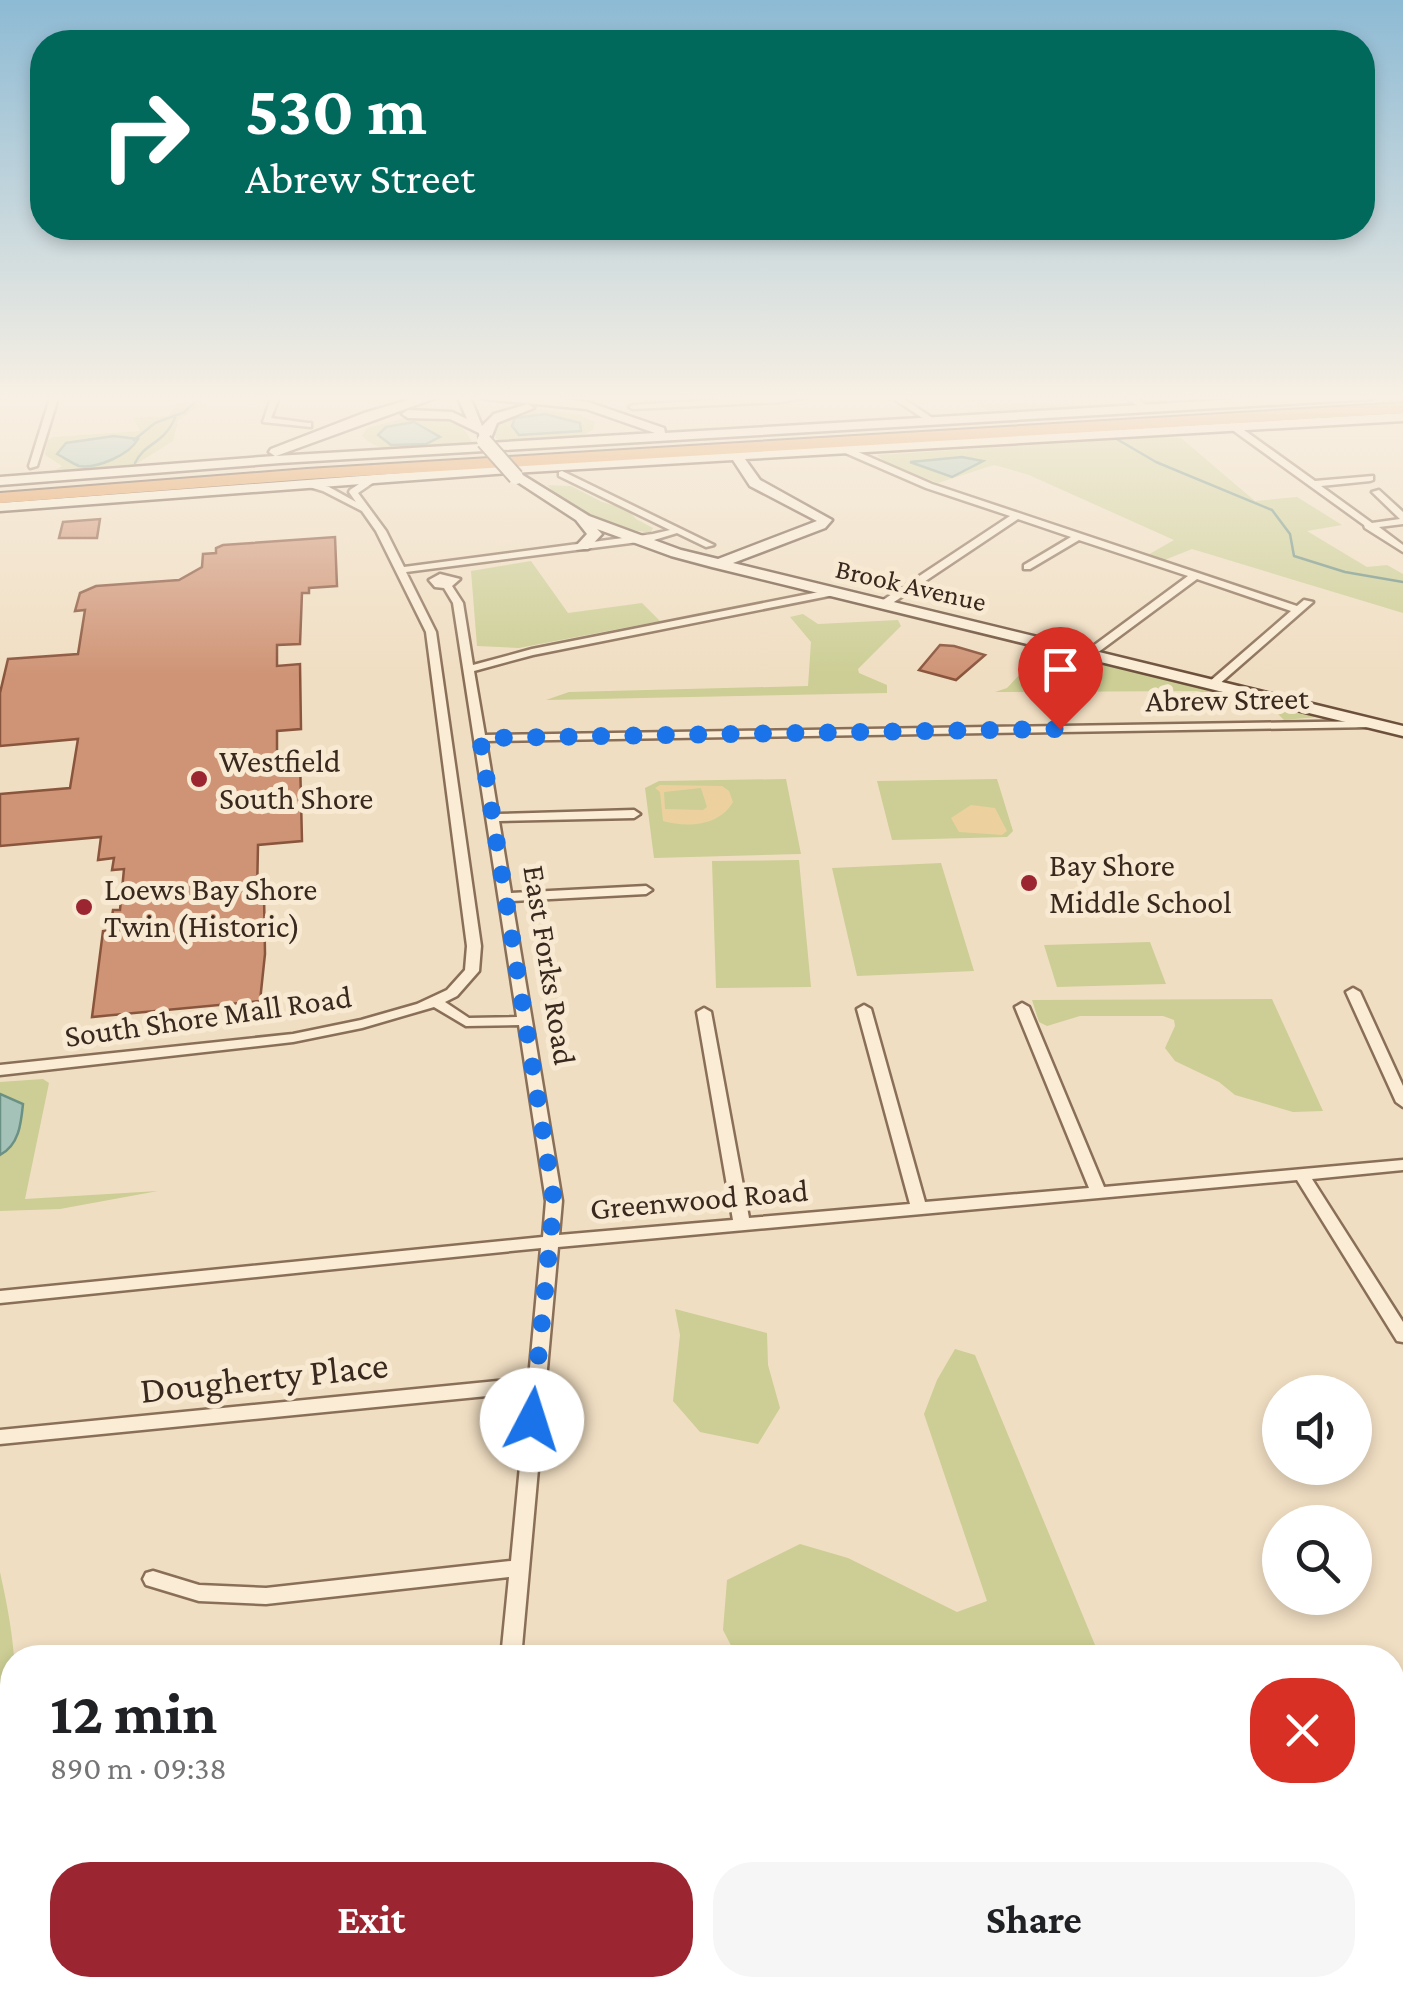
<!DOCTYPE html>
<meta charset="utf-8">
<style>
body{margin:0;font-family:"Crimson Pro",serif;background:#f6f6f6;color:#202124;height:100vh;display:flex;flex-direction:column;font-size:38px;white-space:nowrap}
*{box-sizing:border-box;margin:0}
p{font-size:32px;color:#757577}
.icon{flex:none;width:55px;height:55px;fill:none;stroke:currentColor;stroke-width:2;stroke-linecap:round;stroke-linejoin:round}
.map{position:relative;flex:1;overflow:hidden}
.drawer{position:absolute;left:0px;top:1645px;width:1405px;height:352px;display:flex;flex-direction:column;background:#fff;border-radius:40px 40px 0 0;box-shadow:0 5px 15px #0003}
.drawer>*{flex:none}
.top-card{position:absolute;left:30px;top:30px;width:1345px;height:210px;border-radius:40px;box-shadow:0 5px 15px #0003;background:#00695c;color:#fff;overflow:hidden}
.buttons{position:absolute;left:1262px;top:1375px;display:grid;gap:20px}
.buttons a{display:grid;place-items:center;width:110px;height:110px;border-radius:50%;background:#fff;box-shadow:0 5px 15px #0003;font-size:50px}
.pin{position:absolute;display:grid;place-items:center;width:85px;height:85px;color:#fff;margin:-102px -42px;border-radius:50% 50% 50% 0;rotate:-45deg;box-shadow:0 0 10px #0007}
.pin .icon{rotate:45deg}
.me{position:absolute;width:110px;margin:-55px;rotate:5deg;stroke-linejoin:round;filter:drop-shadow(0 0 8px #0008)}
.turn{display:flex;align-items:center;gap:35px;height:210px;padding:0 50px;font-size:45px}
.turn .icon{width:130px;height:130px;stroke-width:2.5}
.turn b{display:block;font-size:70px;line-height:85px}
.round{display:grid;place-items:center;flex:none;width:105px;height:105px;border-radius:40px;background:#f6f6f6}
.summary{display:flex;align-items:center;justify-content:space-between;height:170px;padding:0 50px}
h1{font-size:60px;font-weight:700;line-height:75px}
.button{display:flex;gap:20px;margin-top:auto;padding:20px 50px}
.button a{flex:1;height:115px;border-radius:40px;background:#9b2631;color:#fff;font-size:40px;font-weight:700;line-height:115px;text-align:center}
.button a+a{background:#f6f6f6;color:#202124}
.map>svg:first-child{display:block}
.green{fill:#ccce95;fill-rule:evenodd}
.sand{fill:#ecd19e;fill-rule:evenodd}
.water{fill:#a4c2b7;stroke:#6b9084;stroke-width:2.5}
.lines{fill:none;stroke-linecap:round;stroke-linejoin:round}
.stream-far1{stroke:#6b9084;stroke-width:2.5}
.stream{stroke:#6b9084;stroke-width:5}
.building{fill:#cf9476;stroke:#8a553d;stroke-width:2.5}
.street-casing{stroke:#8a6f58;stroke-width:5}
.secondary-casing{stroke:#6c503c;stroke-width:5}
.highway-casing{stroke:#583d2d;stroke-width:4}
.street{fill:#faecd5;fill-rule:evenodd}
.secondary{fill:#faecd5;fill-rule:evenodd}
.highway{fill:#e2954f;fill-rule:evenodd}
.secondary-bridge-casing{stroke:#6c503c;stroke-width:18;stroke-linecap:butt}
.secondary-bridge{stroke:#faecd5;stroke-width:14}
.route{stroke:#1a73e8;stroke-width:18;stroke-dasharray:0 32.4}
.poi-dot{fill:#9b2631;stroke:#f7e9d2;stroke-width:4}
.labels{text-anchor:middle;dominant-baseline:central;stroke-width:10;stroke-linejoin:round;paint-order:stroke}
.far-street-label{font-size:28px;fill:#39281d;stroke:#f7e9d2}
.street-label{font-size:32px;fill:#39281d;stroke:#f7e9d2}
.poi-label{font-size:32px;fill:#39281d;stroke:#f7e9d2;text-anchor:start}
.near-street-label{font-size:38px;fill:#39281d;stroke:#f7e9d2}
</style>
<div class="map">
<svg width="1403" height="1996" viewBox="0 0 1403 1996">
<rect width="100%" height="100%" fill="#f0dec2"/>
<path class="green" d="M184,395H214L178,421L173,441L135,465L54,471L62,466L45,455L47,441L53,437L140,431L133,418L168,416ZM114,436L138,439L137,443C118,458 100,462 77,465L66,443Z
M946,395H1061L1074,401L1072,409L990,412L966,398Z
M540,409L580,415L595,422L593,430L577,438L498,443L491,424L511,412Z
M411,416C445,418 456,412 474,445C444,447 384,461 362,436L367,428Z
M1162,437L1181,438L1255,501L1297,497L1342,525L1307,531L1367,567L1387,565L1403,574V613L1192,549L1162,561L1146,556L1174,540L1029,475L994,465L938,483L887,463L877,455Z
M548,485L571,486L602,502L627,509L636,519L653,528L651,532C627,534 559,505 548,485Z
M531,561L568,613L642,603L660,621L519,648L477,646L471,571Z
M803,614L818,624L898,620L901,626L858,669L859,673L887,685V693L546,700L569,692L808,686L811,642L790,617Z
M1070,655L1316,714L1318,717L1284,720L1273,709L1197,691L995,692L1007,688L1036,657Z
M786,779L801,854L654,858L645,788L659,781Z
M997,779L1013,831L1007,837L892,840L877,781Z
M799,860L811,987L716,988L712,861Z
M941,863L974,971L857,976L832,868Z
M1150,942L1166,984L1057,987L1044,945Z
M1272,999L1323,1111L1293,1112L1235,1095L1219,1082L1175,1061L1165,1048L1175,1026L1174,1020L1163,1016H1080L1047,1026L1039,1022L1032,1000Z
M43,1079L49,1083L25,1199L158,1191L60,1209L0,1211V1082Z
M675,1309L767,1333L768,1365L780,1408L758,1444L700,1432L673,1401L680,1335Z
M955,1349L975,1355L1100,1657H737L723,1630L727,1580L800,1544L848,1558L957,1612L987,1601L924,1414L937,1380Z
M0,1572C8,1609 27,1694 3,1724L12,1723V1985H257L256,1996H0Z"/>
<path class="sand" d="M660,785L722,786L729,791L733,802C719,826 688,828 663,821L660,792L655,788ZM701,788L707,807L703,810L665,809L664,792Z
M971,805L995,808L1007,831L1002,835L959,832L951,818Z"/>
<path class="water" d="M545,414L580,423L581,431L519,435L512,426L515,418Z
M414,422L440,437L426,444L391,445L378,435L386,427Z
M114,436L138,439C130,454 98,469 79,466C73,464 63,457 57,454L66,443Z
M962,457L983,461L952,477L910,462Z
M0,1094L23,1104C21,1124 19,1145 0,1155Z"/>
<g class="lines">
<path class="stream-far1" d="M183,413L203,395
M1115,438L1156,462L1272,510L1290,534L1294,556L1345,572L1403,582
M134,440L155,423L182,413
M135,463C145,442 163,445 175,418"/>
<path class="stream" d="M0,1796L12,1816
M67,1996L71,1985"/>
</g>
<path class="building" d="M100,519L97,538H59L63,522Z
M335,537L337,586L309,588V593H302L300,644L277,645V666L300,664L301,729L277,731V760L300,758L302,841L258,845L257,894H264L265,954L260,1001L92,1017L103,931L110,930L113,910H120L124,869L112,870L114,858L98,860L101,837L0,846V794L70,788L78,739L0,746V693L8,659L78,654L85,610L75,611L80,593L96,586L179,580L202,567L203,554L216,553V548L223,545Z
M940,645L954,646L985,655L956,680L919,670Z"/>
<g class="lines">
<defs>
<path id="street" d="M0,395H22L0,398Z
M51,395H59L37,466L30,468L29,466Z
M272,395H280L271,418L308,423H311V427L263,422Z
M797,395H818L782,402L633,409L629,407L633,405Z
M888,395H898L937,421L930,423Z
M1121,395H1131L1151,408L1144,410Z
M1231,425H1237L1315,481L1373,476V480L1370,481L1321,486L1372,523L1400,519L1372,492L1379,490L1403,512V524L1379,527L1403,545V552L1365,528L1364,525L1231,429Z
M843,448H849L932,484L1297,606L1304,600L1313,602L1217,686L1213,687L1208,684L1209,682L1291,611L1197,579L1093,656H1085V652L1188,576L1079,540L1030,569H1024V565L1071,537L1018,519L888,606H880V602L1010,516L926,488L843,452Z
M562,471L714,545L706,547L677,533L654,540L406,572L436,632L481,946L479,971L457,996L445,1002L469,1018L517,1017L453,603L444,588L435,587L429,580L440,574L460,579L452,586L463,603L473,665L532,649L834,589L839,592L834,595L533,655L474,671L485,735L1375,721L1381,724L1375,727L486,741L498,814L634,810L640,814L634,818L499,821L511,893L646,886L652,890L646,894L512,901L562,1201L559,1235L733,1220L697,1012L704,1008L711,1012L749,1218L910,1204L857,1009L864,1005L871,1009L925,1202L1089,1188L1015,1007L1022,1003L1029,1007L1104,1187L1403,1160V1170L1312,1179L1403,1322V1342L1397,1341L1297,1180L558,1247L521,1658H501L509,1577L266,1604L199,1601L146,1585L143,1579L146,1573L153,1571L199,1585L266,1588L511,1561L527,1392L0,1444V1430L529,1378L541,1248L0,1303V1291L543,1237L546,1201L519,1025L466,1026L434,1007L362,1028L293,1042L0,1075V1065L293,1034L361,1020L417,1004L447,990L465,970L467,946L426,632L376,531L362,511L323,491L299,484L303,481L329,487L356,502L349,492L350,490L371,476H377V480L358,493L386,531L404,567L653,534L670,530L559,476V472Z
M1353,988L1360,992L1403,1086V1107L1396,1102L1346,992Z
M1392,1922L1403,1923V1945L1392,1944Z
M467,1985H491L490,1996H466Z"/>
<path id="secondary" d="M425,395H444L276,456L480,444L479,433L450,419L408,418L402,414L408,410L452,412L467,419L457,395H469L482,426L494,414L528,404L534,408L497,423L489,443L655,433L586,409L485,399L479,395H520L588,402L664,428L665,433L1308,395H1378L1372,399L280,463L0,485V477L275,456L269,452L271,449L364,413Z
M1403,413V421L745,459L760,480L832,520L825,528L733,563L1403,726V736L712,567L671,556L597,529L602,534L588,549H578L576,546L587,534L576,520L510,477L521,474L589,516L681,550L718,559L817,521L750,486L733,460L495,474L0,511V503L495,466Z"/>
<path id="highway" d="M1403,403V413L307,479L0,503V493L307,469Z"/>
</defs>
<use href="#street" class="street-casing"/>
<use href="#secondary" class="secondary-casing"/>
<use href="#highway" class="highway-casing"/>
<use href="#street" class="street"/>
<use href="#secondary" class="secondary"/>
<use href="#highway" class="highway"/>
<defs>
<path id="secondary-bridge" d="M484,441L516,477"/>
</defs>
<use href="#secondary-bridge" class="secondary-bridge-casing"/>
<use href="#secondary-bridge" class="secondary-bridge"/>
</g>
<linearGradient id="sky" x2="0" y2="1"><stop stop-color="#8dbad4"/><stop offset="0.59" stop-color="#f8f0e4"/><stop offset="1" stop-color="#f8f0e4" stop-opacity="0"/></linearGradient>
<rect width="1403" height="675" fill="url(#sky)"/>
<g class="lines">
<path class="route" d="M532,1420L554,1201L480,738L1060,729"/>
</g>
<g class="poi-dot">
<circle cx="199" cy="779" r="10"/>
<circle cx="1029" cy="883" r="10"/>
<circle cx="84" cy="907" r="10"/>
</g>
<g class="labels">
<g class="far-street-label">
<text transform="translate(911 585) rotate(13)">Brook Avenue</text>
</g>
<g class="street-label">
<text transform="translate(1227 699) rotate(-1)">Abrew Street</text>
<text transform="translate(550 965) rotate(81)">East Forks Road</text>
<text transform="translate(208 1016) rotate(-8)">South Shore Mall Road</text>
<text transform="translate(699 1199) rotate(-5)">Greenwood Road</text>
</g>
<g class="poi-label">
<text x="219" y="761">Westfield<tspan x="219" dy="37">South Shore</tspan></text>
<text x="1049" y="865">Bay Shore<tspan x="1049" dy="37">Middle School</tspan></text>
<text x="104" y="889">Loews Bay Shore<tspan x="104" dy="37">Twin (Historic)</tspan></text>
</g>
<g class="near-street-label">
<text transform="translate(264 1377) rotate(-6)">Dougherty Place</text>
</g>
</g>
</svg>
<div class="buttons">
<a><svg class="icon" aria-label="sound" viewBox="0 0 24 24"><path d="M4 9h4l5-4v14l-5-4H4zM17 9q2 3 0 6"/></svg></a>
<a><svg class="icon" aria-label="search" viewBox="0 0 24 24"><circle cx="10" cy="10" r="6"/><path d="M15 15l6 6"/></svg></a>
</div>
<div class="pin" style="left:1060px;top:729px;background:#d93025"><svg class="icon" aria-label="arrive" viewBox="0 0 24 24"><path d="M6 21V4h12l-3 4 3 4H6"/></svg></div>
<svg class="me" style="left:532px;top:1420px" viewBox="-20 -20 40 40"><circle r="19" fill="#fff"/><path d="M0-13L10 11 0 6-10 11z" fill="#1a73e8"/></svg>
<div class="top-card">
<div class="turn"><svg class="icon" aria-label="right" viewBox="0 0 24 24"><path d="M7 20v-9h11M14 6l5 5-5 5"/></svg><div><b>530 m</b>Abrew Street</div></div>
</div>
<section class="drawer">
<div class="summary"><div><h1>12 min</h1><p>890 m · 09:38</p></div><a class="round" style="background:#d93025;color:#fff"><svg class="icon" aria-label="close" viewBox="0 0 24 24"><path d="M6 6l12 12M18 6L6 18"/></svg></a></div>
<div class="button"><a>Exit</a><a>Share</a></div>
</section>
</div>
